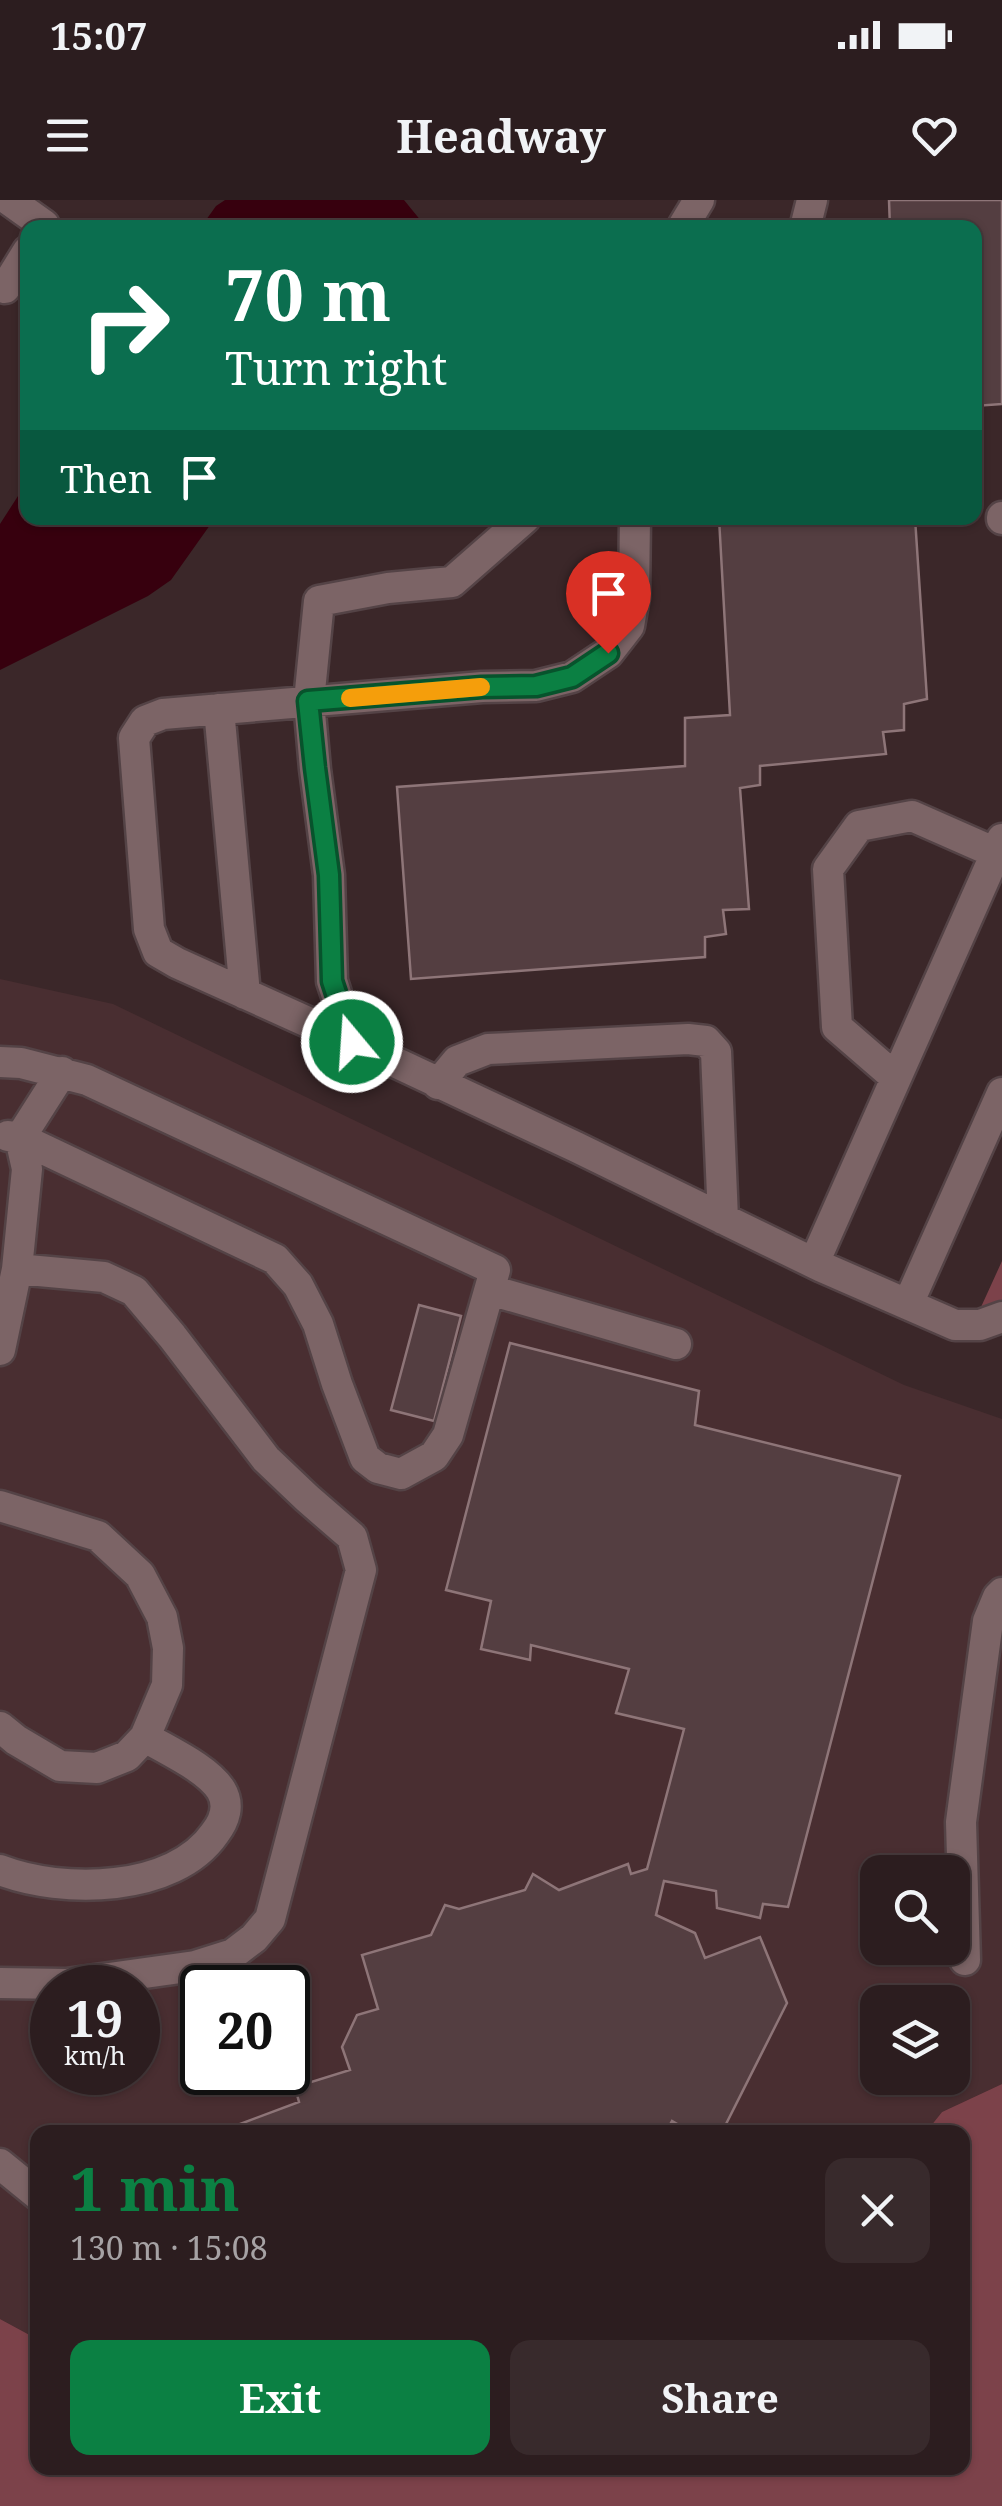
<!DOCTYPE html>
<meta charset="utf-8">
<style>
body{margin:0;font-family:"Noto Serif",serif;background:#382a2c;color:#f1f3f6;height:100vh;display:flex;flex-direction:column;font-size:38px;white-space:nowrap}
*{box-sizing:border-box;margin:0}
p{font-size:32px;color:#a6a2a4}
.icon{flex:none;width:55px;height:55px;fill:none;stroke:currentColor;stroke-width:2;stroke-linecap:round;stroke-linejoin:round}
.map{position:relative;flex:1;overflow:hidden}
.sheet{position:absolute;left:30px;top:1925px;width:940px;height:350px;display:flex;flex-direction:column;background:#2c1d1f;border-radius:20px;box-shadow:0 2px 8px #0004,0 0 0 2px #483b3d}
.sheet>*{flex:none}
.top-card{position:absolute;left:20px;top:20px;width:962px;height:305px;border-radius:20px;box-shadow:0 2px 8px #0004,0 0 0 2px #483b3d;background:#0b6e4f;color:#fff;overflow:hidden}
.buttons{position:absolute;left:860px;top:1655px;display:grid;gap:20px}
.buttons a{display:grid;place-items:center;width:110px;height:110px;border-radius:20px;background:#2c1d1f;box-shadow:0 2px 8px #0004,0 0 0 2px #483b3d;font-size:50px}
.speed{position:absolute;left:30px;top:1765px;display:flex;gap:20px;font-size:50px;font-weight:700;text-align:center}
.speed>*{display:grid;place-content:center;width:130px;height:130px;border-radius:50%;background:#2c1d1f;box-shadow:0 2px 8px #0004,0 0 0 2px #483b3d;line-height:1}
.speed small{font-size:25px;font-weight:400}
.speed .limit{border:5px solid #111;border-radius:15px;background:#fff;color:#111}
.pin{position:absolute;display:grid;place-items:center;width:85px;height:85px;color:#fff;margin:-102px -42px;border-radius:50% 50% 50% 0;rotate:-45deg;box-shadow:0 0 10px #0007}
.pin .icon{rotate:45deg}
.me{position:absolute;width:110px;margin:-55px;rotate:342deg;stroke-linejoin:round;filter:drop-shadow(0 0 8px #0008)}
.turn{display:flex;align-items:center;gap:35px;height:210px;padding:0 40px;font-size:45px}
.turn .icon{width:130px;height:130px;stroke-width:2.5}
.turn b{display:block;font-size:70px;line-height:85px}
.then{display:flex;align-items:center;height:95px;padding:0 40px;background:#0003;gap:20px;font-size:38px}
.round{display:grid;place-items:center;flex:none;width:105px;height:105px;border-radius:20px;background:#382a2c}
.head{display:flex;align-items:center;justify-content:space-between;height:170px;padding:0 40px}
h1{font-size:60px;font-weight:700;line-height:75px;color:#0b8043}
.button{display:flex;gap:20px;margin-top:auto;padding:20px 40px}
.button a{flex:1;height:115px;border-radius:20px;background:#0b8043;color:#fff;font-size:40px;font-weight:700;line-height:115px;text-align:center}
.button a+a{background:#382a2c;color:#f1f3f6}
.status{display:flex;justify-content:space-between;align-items:center;height:70px;padding:0 50px;background:#2c1d1f;direction:ltr}
.status svg{height:28px;fill:currentColor}
header{display:flex;justify-content:space-between;align-items:center;height:130px;padding:0 40px;background:#2c1d1f;font-size:45px;font-weight:700}
.map>svg:first-child{display:block}
.built{fill:#492e31;fill-rule:evenodd}
.green{fill:#7c424a}
.water{fill:#37000e}
.building{fill:#543e41;stroke:#8e7578;stroke-width:2.5}
.lines{fill:none;stroke-linecap:round;stroke-linejoin:round}
.minor-casing{stroke:#544346;stroke-width:35}
.minor{stroke:#7c6466;stroke-width:30}
.route-casing{stroke:#07532c;stroke-width:25}
.route{stroke:#0b8043;stroke-width:18}
.slow{stroke:#f59e0b;stroke-width:18}
</style>
<div class="status"><b>15:07</b><svg viewBox="0 0 49 12"><path d="M0 12V9h3v3zM5 12V6h3v6zM10 12V3h3v9zM15 12V0h3v12zM26 1h20v11H26zM47 4h2v5h-2z"/></svg></div>
<header><svg class="icon" aria-label="menu" viewBox="0 0 24 24"><path d="M4 6h16M4 12h16M4 18h16"/></svg>Headway<svg class="icon" aria-label="heart" viewBox="0 0 24 24"><path d="M12 20l-8-8c-3-5 5-10 8-4 3-6 11-1 8 4z"/></svg></header>
<div class="map">
<svg width="1002" height="2306" viewBox="0 0 1002 2306">
<rect width="100%" height="100%" fill="#3b2729"/>
<path class="built" d="M0,779L113,804L904,1185L1002,1219V1884L942,1912L926,1932H38L37,2139L0,2119ZM878,1672H952V1748H878ZM52,1788H138V1872H52ZM202,1788H288V1872H202ZM878,1802H952V1878H878Z"/>
<path class="green" d="M1002,1061V1127L966,1140Z
M1002,1884V2306H0V2119L37,2139L38,2268H962V1932H926L942,1912Z"/>
<path class="water" d="M225,0H404L426,27H201L216,6Z
M27,282L28,318H215L171,380L148,396L0,470V324Z"/>
<path class="building" d="M889,0H1002V204L975,206V28H890Z
M719,318H915L927,499L904,504V530L883,532L886,554L760,566V585L740,588L749,709L723,710L726,734L705,737V757L411,779L397,587L685,566V518L730,515Z
M419,1105L461,1116L434,1221L391,1210Z
M510,1143L699,1191L695,1225L900,1276L788,1707L763,1704L760,1718L717,1708L716,1691L664,1681L656,1715L695,1733L705,1758L760,1737L787,1803L722,1932H691L672,1921L666,1932H243L240,1924L299,1902L295,1887L350,1870L342,1847L357,1815L378,1809L362,1755L431,1735L445,1705L459,1709L525,1690L533,1674L559,1690L628,1664L631,1674L647,1669L684,1529L616,1513L629,1469L531,1445L530,1460L481,1449L491,1401L446,1390Z"/>
<g class="lines">
<defs>
<path id="minor" d="M9,0L44,25
M682,28L699,0
M805,28L812,0
M5,88L28,51
M1002,317V319
M525,318L452,382L388,388L319,401L309,501L315,569L329,675L332,781L352,842L576,947L822,1067L955,1125H980L1002,1117
M219,509L245,794
M352,842L177,763L158,752L149,729L134,538L145,521L163,514L482,487L536,486L572,477L608,453L629,426L634,397L635,318
M0,862L21,863L87,880L495,1070L448,1235L434,1256L401,1274L378,1268L365,1258L337,1184L318,1124L298,1085L275,1059L20,938L8,936
M896,878L837,827L828,669L859,626L912,616L996,653L1002,639
M438,884L457,861L488,849L688,839L706,841L716,852L723,1019
M814,1063L996,653L1002,656
M490,1090L676,1144
M908,1104L1002,893
M0,1150L17,1069
M0,1306L98,1336L140,1375L162,1417L168,1448L167,1485L145,1537L127,1556L97,1568L60,1566L16,1540L0,1527
M0,1670C62,1694 174,1693 215,1633C225,1620 230,1605 221,1590C207,1568 168,1551 145,1537
M965,1760L961,1622L988,1421L998,1397L1002,1393
M0,1783L66,1784L195,1766L233,1754L254,1738L270,1719L361,1370L352,1337L307,1298L266,1259L172,1136L134,1091L104,1077L17,1069L27,969L20,938L62,872
M0,1964L38,1995"/>
</defs>
<use href="#minor" class="minor-casing"/>
<use href="#minor" class="minor"/>
</g>
<g class="lines">
<defs>
<path id="route" d="M352,842L332,781L329,675L315,568L308,501L482,487L536,486L572,477L608,453"/>
</defs>
<use href="#route" class="route-casing"/>
<use href="#route" class="route"/>
<path class="slow" d="M350,498L481,487"/>
</g>
</svg>
<div class="buttons">
<a><svg class="icon" aria-label="search" viewBox="0 0 24 24"><circle cx="10" cy="10" r="6"/><path d="M15 15l6 6"/></svg></a>
<a><svg class="icon" aria-label="layers" viewBox="0 0 24 24"><path d="M12 4l9 5-9 5-9-5zM3 14l9 5 9-5"/></svg></a>
</div>
<div class="speed"><div>19<small>km/h</small></div><div class="limit">20</div></div>
<div class="pin" style="left:608px;top:453px;background:#d93025"><svg class="icon" aria-label="arrive" viewBox="0 0 24 24"><path d="M6 21V4h12l-3 4 3 4H6"/></svg></div>
<svg class="me" style="left:352px;top:842px" viewBox="-20 -20 40 40"><circle r="17" fill="#0b8043" stroke="#fff" stroke-width="3"/><path d="M0-11L8 9 0 5-8 9z" fill="#fff"/></svg>
<div class="top-card">
<div class="turn"><svg class="icon" aria-label="right" viewBox="0 0 24 24"><path d="M7 20v-9h11M14 6l5 5-5 5"/></svg><div><b>70 m</b>Turn right</div></div>
<div class="then">Then<svg class="icon" aria-label="arrive" viewBox="0 0 24 24"><path d="M6 21V4h12l-3 4 3 4H6"/></svg></div>
</div>
<section class="sheet">
<div class="head"><div><h1>1 min</h1><p>130 m · 15:08</p></div><a class="round"><svg class="icon" aria-label="close" viewBox="0 0 24 24"><path d="M6 6l12 12M18 6L6 18"/></svg></a></div>
<div class="button"><a>Exit</a><a>Share</a></div>
</section>
</div>
